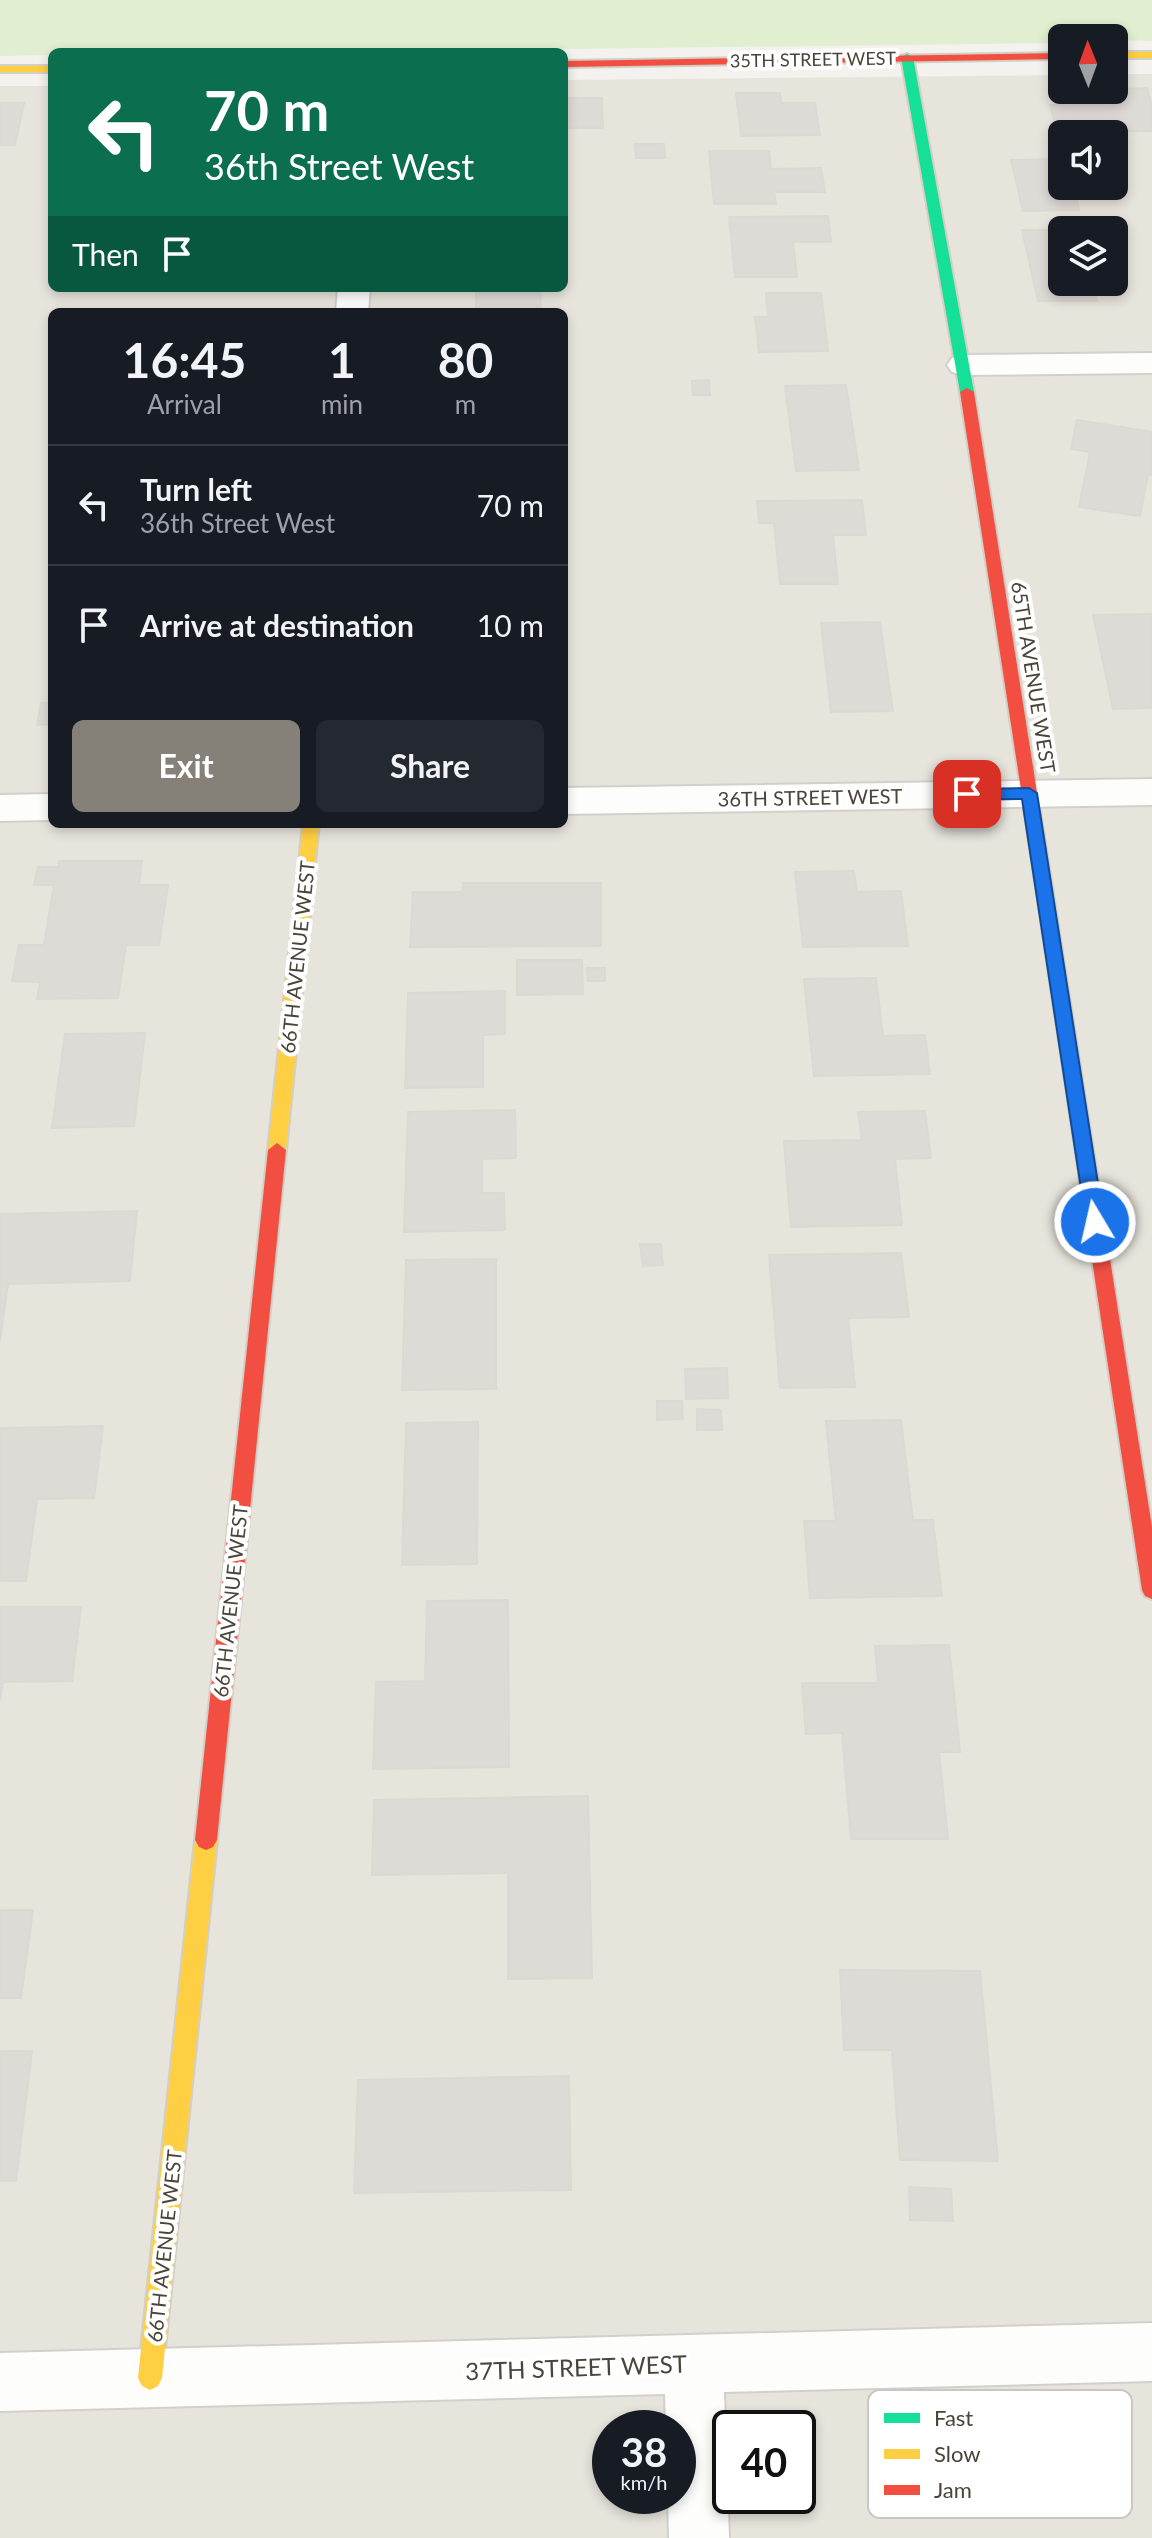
<!DOCTYPE html>
<style>
body{margin:0;font-family:Lato,sans-serif;background:#242831;color:#f1f3f6;height:100vh;display:flex;flex-direction:column;font-size:30px;white-space:nowrap}
*{box-sizing:border-box;margin:0}
p{font-size:26px;color:#9ea1a6}
.icon{flex:none;width:44px;height:44px;fill:none;stroke:currentColor;stroke-width:2;stroke-linecap:round;stroke-linejoin:round}
.map{position:relative;flex:1;overflow:hidden}
.details{position:absolute;left:48px;top:308px;width:520px;height:520px;display:flex;flex-direction:column;background:#171b24;border-radius:12px;box-shadow:0 4px 12px #0003}
.details>*{flex:none}
.top-card{position:absolute;left:48px;top:48px;width:520px;height:244px;border-radius:12px;box-shadow:0 4px 12px #0003;background:#0b6e4f;color:#fff;overflow:hidden}
.needle{width:52px;rotate:359deg}
.fabs{position:absolute;left:1048px;top:24px;display:grid;gap:16px}
.fabs a{display:grid;place-items:center;width:80px;height:80px;border-radius:12px;background:#171b24;box-shadow:0 4px 12px #0003;font-size:40px}
.speed{position:absolute;left:592px;top:2410px;display:flex;gap:16px;font-size:40px;font-weight:700;text-align:center}
.speed>*{display:grid;place-content:center;width:104px;height:104px;border-radius:50%;background:#171b24;box-shadow:0 4px 12px #0003;line-height:1}
.speed small{font-size:20px;font-weight:400}
.speed .limit{border:4px solid #111;border-radius:12px;background:#fff;color:#111}
.pin{position:absolute;display:grid;place-items:center;width:68px;height:68px;color:#fff;margin:-34px;border-radius:16px;box-shadow:0 4px 12px #0006}
.me{position:absolute;width:88px;margin:-44px;rotate:351deg;stroke-linejoin:round;filter:drop-shadow(0 0 6px #0008)}
.turn{display:flex;align-items:center;gap:28px;height:168px;padding:0 24px;font-size:36px}
.turn .icon{width:104px;height:104px;stroke-width:2.5}
.turn b{display:block;font-size:56px;line-height:68px}
.then{display:flex;align-items:center;height:76px;padding:0 24px;background:#0003;gap:16px;font-size:30px}
.eta{display:flex;justify-content:space-evenly;align-items:center;height:136px;text-align:center}
.eta b{font-size:48px;font-weight:700;line-height:56px}
.cta{display:flex;gap:16px;margin-top:auto;padding:16px 24px}
.cta a{flex:1;height:92px;border-radius:12px;background:#868178;color:#fff;font-size:32px;font-weight:700;line-height:92px;text-align:center}
.cta a+a{background:#242831;color:#f1f3f6}
ul{padding:0;list-style:none}
li{display:flex;align-items:center;gap:24px;height:120px;padding:0 24px;border-top:2px solid #363941}
li div{flex:1}
li b{display:block;font-size:30px}
li em{font-style:normal}
.map>svg:first-child{display:block}
.residential{fill:#e7e4dc;fill-rule:evenodd}
.green{fill:#e1eecf}
.building{fill:#dedbd6;stroke:#dcd9d4;stroke-width:2}
.lines{fill:none;stroke-linecap:round;stroke-linejoin:round}
.street-casing{stroke:#d2d0cb;stroke-width:4}
.fast-casing{stroke:#d3cfc5;stroke-width:4}
.slow-casing{stroke:#d3cfc5;stroke-width:4}
.jam-casing{stroke:#d3cfc5;stroke-width:4}
.street{fill:#fdfdfc;fill-rule:evenodd}
.fast{fill:#16e098;fill-rule:evenodd}
.slow{fill:#ffcf43;fill-rule:evenodd}
.jam{fill:#f24e42;fill-rule:evenodd}
.route{fill:#1a73e8;stroke:#114b97;stroke-width:2}
.labels{text-anchor:middle;dominant-baseline:central;stroke-width:8;stroke-linejoin:round;paint-order:stroke}
.far-street-label{font-size:18px;fill:#4b4439;stroke:#fff}
.street-label{font-size:20px;fill:#4b4439;stroke:#fff}
.near-street-label{font-size:24px;fill:#4b4439;stroke:#fff}
.key{fill:#fff;stroke:#c9c7c4;stroke-width:2}
.key-label{font-size:22px;fill:#4b4439}
</style>
<div class="map">
<svg width="1152" height="2538" viewBox="0 0 1152 2538">
<rect width="100%" height="100%" fill="#f4f2ee"/>
<path class="residential" d="M1114,74H1152V2538H0V86H52V288H564V80L1062,75V90H1114ZM1062,134H1114V186H1062ZM1062,230H1114V282H1062ZM52,312H564V824H52ZM610,2428H678V2496H610ZM730,2428H798V2496H730Z"/>
<path class="green" d="M0,0H1152V41L1062,38V43L322,52H52V55L0,56Z"/>
<path class="building" d="M1147,88L1152,105V131L1057,132L1050,105H1112L1108,90Z
M736,93H780L781,103H815L820,135L741,136Z
M564,98H602L603,128H564Z
M0,103H24L15,145H0Z
M635,144H664L665,158H636Z
M709,151H769L771,169L821,168L825,192H774L776,204H714Z
M1062,159V186H1073L1079,210L1023,211L1011,160Z
M828,216L831,242H793L797,277H735L729,217Z
M1022,230H1062V282H1093L1097,301H1038Z
M119,288H172V291H119Z
M476,288H540L541,312H476Z
M766,293H821L828,351L759,352L755,317H768Z
M709,380L710,395H693L692,381Z
M846,385L859,470L796,471L785,386Z
M1077,420L1152,432V475L1148,474L1140,516L1079,507L1090,452L1071,449Z
M862,500L866,535H833L838,584H780L774,523H759L757,501Z
M1152,614V708L1113,709L1093,615Z
M880,622L893,711L831,712L821,623Z
M41,703H52V724L37,725Z
M59,861H142L139,885H168L159,945H126L118,998L37,999L40,982L12,981L19,945H44L54,885H34L38,867H58Z
M854,871L857,892L901,891L908,946L803,947L795,872Z
M463,883H601V946L410,947L413,892H462Z
M517,960H582L583,994L517,995Z
M587,968H605V981H588Z
M876,978L883,1036L925,1035L930,1074L814,1076L804,979Z
M505,991V1034L483,1035V1087L405,1088L408,993Z
M145,1033L134,1126L52,1128L65,1034Z
M515,1110L516,1158L482,1159V1193H504L505,1230L404,1232L408,1112Z
M925,1111L931,1158L895,1159L902,1225L791,1227L784,1141L862,1140L858,1112Z
M137,1211L130,1281L8,1284L0,1341V1214Z
M640,1244H661L663,1265L643,1266Z
M901,1253L909,1317L848,1318L855,1387L780,1388L769,1255Z
M496,1259V1389L402,1390L406,1260Z
M727,1368L728,1398L686,1399L685,1369Z
M657,1401H682L683,1419L657,1420Z
M697,1409L721,1410L722,1430H697Z
M901,1420L913,1520H933L942,1596L810,1598L804,1521H836L826,1421Z
M478,1422L477,1564L402,1565L406,1423Z
M103,1426L94,1498L37,1499L26,1581H0V1428Z
M508,1600L509,1767L373,1769L376,1682L425,1681L427,1601Z
M0,1607H81L72,1681L3,1682L0,1700Z
M949,1645L960,1752H939L948,1839H851L842,1733L806,1734L802,1683H878L875,1646Z
M588,1796L592,1978L508,1979V1873L372,1875L374,1800Z
M0,1910H33L21,1998H0Z
M840,1970L980,1971L998,2161L900,2160L892,2050H844Z
M0,2051H32L16,2181H0Z
M569,2076L571,2190L354,2193L358,2080Z
M909,2187L951,2189L953,2221L910,2220Z"/>
<g class="lines">
<defs>
<path id="street" d="M338,288H370L368,312H336Z
M1152,353V373L963,375L952,372L947,365L952,358L963,355Z
M1152,779V805L564,814V788Z
M52,794V820L0,821V795Z
M1152,2323V2381L724,2392L729,2538H669L668,2496H678V2428H666L665,2394L0,2411V2353Z"/>
<path id="fast" d="M907,54L913,57L974,392L967,396L960,392L901,57Z
M1043,875L1051,881L1105,1227L1102,1232H1090L1087,1227L1035,881Z"/>
<path id="slow" d="M1114,52H1152V58H1114Z
M0,66H52V72H0Z
M303,824H319L286,1150L277,1157L268,1150Z
M206,1830L213,1833L217,1840L162,2378L158,2386L150,2390L142,2386L138,2378L195,1840L199,1833Z"/>
<path id="jam" d="M1062,53V59L564,67V61Z
M967,388L974,392L1051,881L1043,887L1035,881L960,392Z
M277,1143L286,1150L217,1840L213,1847L206,1850L199,1847L195,1840L268,1150Z
M1096,1220L1102,1222L1105,1227L1152,1527V1599L1145,1596L1142,1590L1087,1227L1090,1222Z"/>
</defs>
<use href="#street" class="street-casing"/>
<use href="#fast" class="fast-casing"/>
<use href="#slow" class="slow-casing"/>
<use href="#jam" class="jam-casing"/>
<use href="#street" class="street"/>
<use href="#fast" class="fast"/>
<use href="#slow" class="slow"/>
<use href="#jam" class="jam"/>
</g>
<path class="route" d="M1029,788L1037,793L1104,1222L1095,1229L1086,1222L1022,799L967,800L959,794L967,789Z"/>
<g class="labels">
<g class="far-street-label">
<text transform="translate(813 59) rotate(-1)">35TH STREET WEST</text>
</g>
<g class="street-label">
<text transform="translate(1034 677) rotate(81)">65TH AVENUE WEST</text>
<text transform="translate(810 797) rotate(-1)">36TH STREET WEST</text>
<text transform="translate(297 957) rotate(-84)">66TH AVENUE WEST</text>
<text transform="translate(230 1601) rotate(-84)">66TH AVENUE WEST</text>
<text transform="translate(164 2246) rotate(-84)">66TH AVENUE WEST</text>
</g>
<g class="near-street-label">
<text transform="translate(576 2367) rotate(-2)">37TH STREET WEST</text>
</g>
</g>
<rect x="868" y="2390" width="264" height="128" rx="12" class="key"/>
<rect x="884" y="2413" width="36" height="10" fill="#16e098"/>
<rect x="884" y="2449" width="36" height="10" fill="#ffcf43"/>
<rect x="884" y="2485" width="36" height="10" fill="#f24e42"/>
<g class="key-label">
<text x="934" y="2426">Fast</text>
<text x="934" y="2462">Slow</text>
<text x="934" y="2498">Jam</text>
</g>
</svg>
<div class="fabs">
<a><svg class="needle" viewBox="-14 -14 28 28"><path d="M0-13l5 13h-10z" fill="#e53935"/><path d="M0 13l5-13h-10z" fill="#9ea1a6"/></svg></a>
<a><svg class="icon" aria-label="sound" viewBox="0 0 24 24"><path d="M4 9h4l5-4v14l-5-4H4zM17 9q2 3 0 6"/></svg></a>
<a><svg class="icon" aria-label="layers" viewBox="0 0 24 24"><path d="M12 4l9 5-9 5-9-5zM3 14l9 5 9-5"/></svg></a>
</div>
<div class="speed"><div>38<small>km/h</small></div><div class="limit">40</div></div>
<div class="pin" style="left:967px;top:794px;background:#d93025"><svg class="icon" aria-label="arrive" viewBox="0 0 24 24"><path d="M6 21V4h12l-3 4 3 4H6"/></svg></div>
<svg class="me" style="left:1095px;top:1222px" viewBox="-20 -20 40 40"><circle r="17" fill="#1a73e8" stroke="#fff" stroke-width="3"/><path d="M0-11L8 9 0 5-8 9z" fill="#fff"/></svg>
<div class="top-card">
<div class="turn"><svg class="icon" aria-label="left" viewBox="0 0 24 24"><path d="M17 20v-9H6M10 6l-5 5 5 5"/></svg><div><b>70 m</b>36th Street West</div></div>
<div class="then">Then<svg class="icon" aria-label="arrive" viewBox="0 0 24 24"><path d="M6 21V4h12l-3 4 3 4H6"/></svg></div>
</div>
<section class="details">
<div class="eta">
<div><b>16:45</b><p>Arrival</p></div>
<div><b>1</b><p>min</p></div>
<div><b>80</b><p>m</p></div>
</div>
<ul>
<li><svg class="icon" aria-label="left" viewBox="0 0 24 24"><path d="M17 20v-9H6M10 6l-5 5 5 5"/></svg><div><b>Turn left</b><p>36th Street West</p></div><em>70 m</em></li>
<li><svg class="icon" aria-label="arrive" viewBox="0 0 24 24"><path d="M6 21V4h12l-3 4 3 4H6"/></svg><div><b>Arrive at destination</b></div><em>10 m</em></li>
</ul>
<div class="cta"><a>Exit</a><a>Share</a></div>
</section>
</div>
